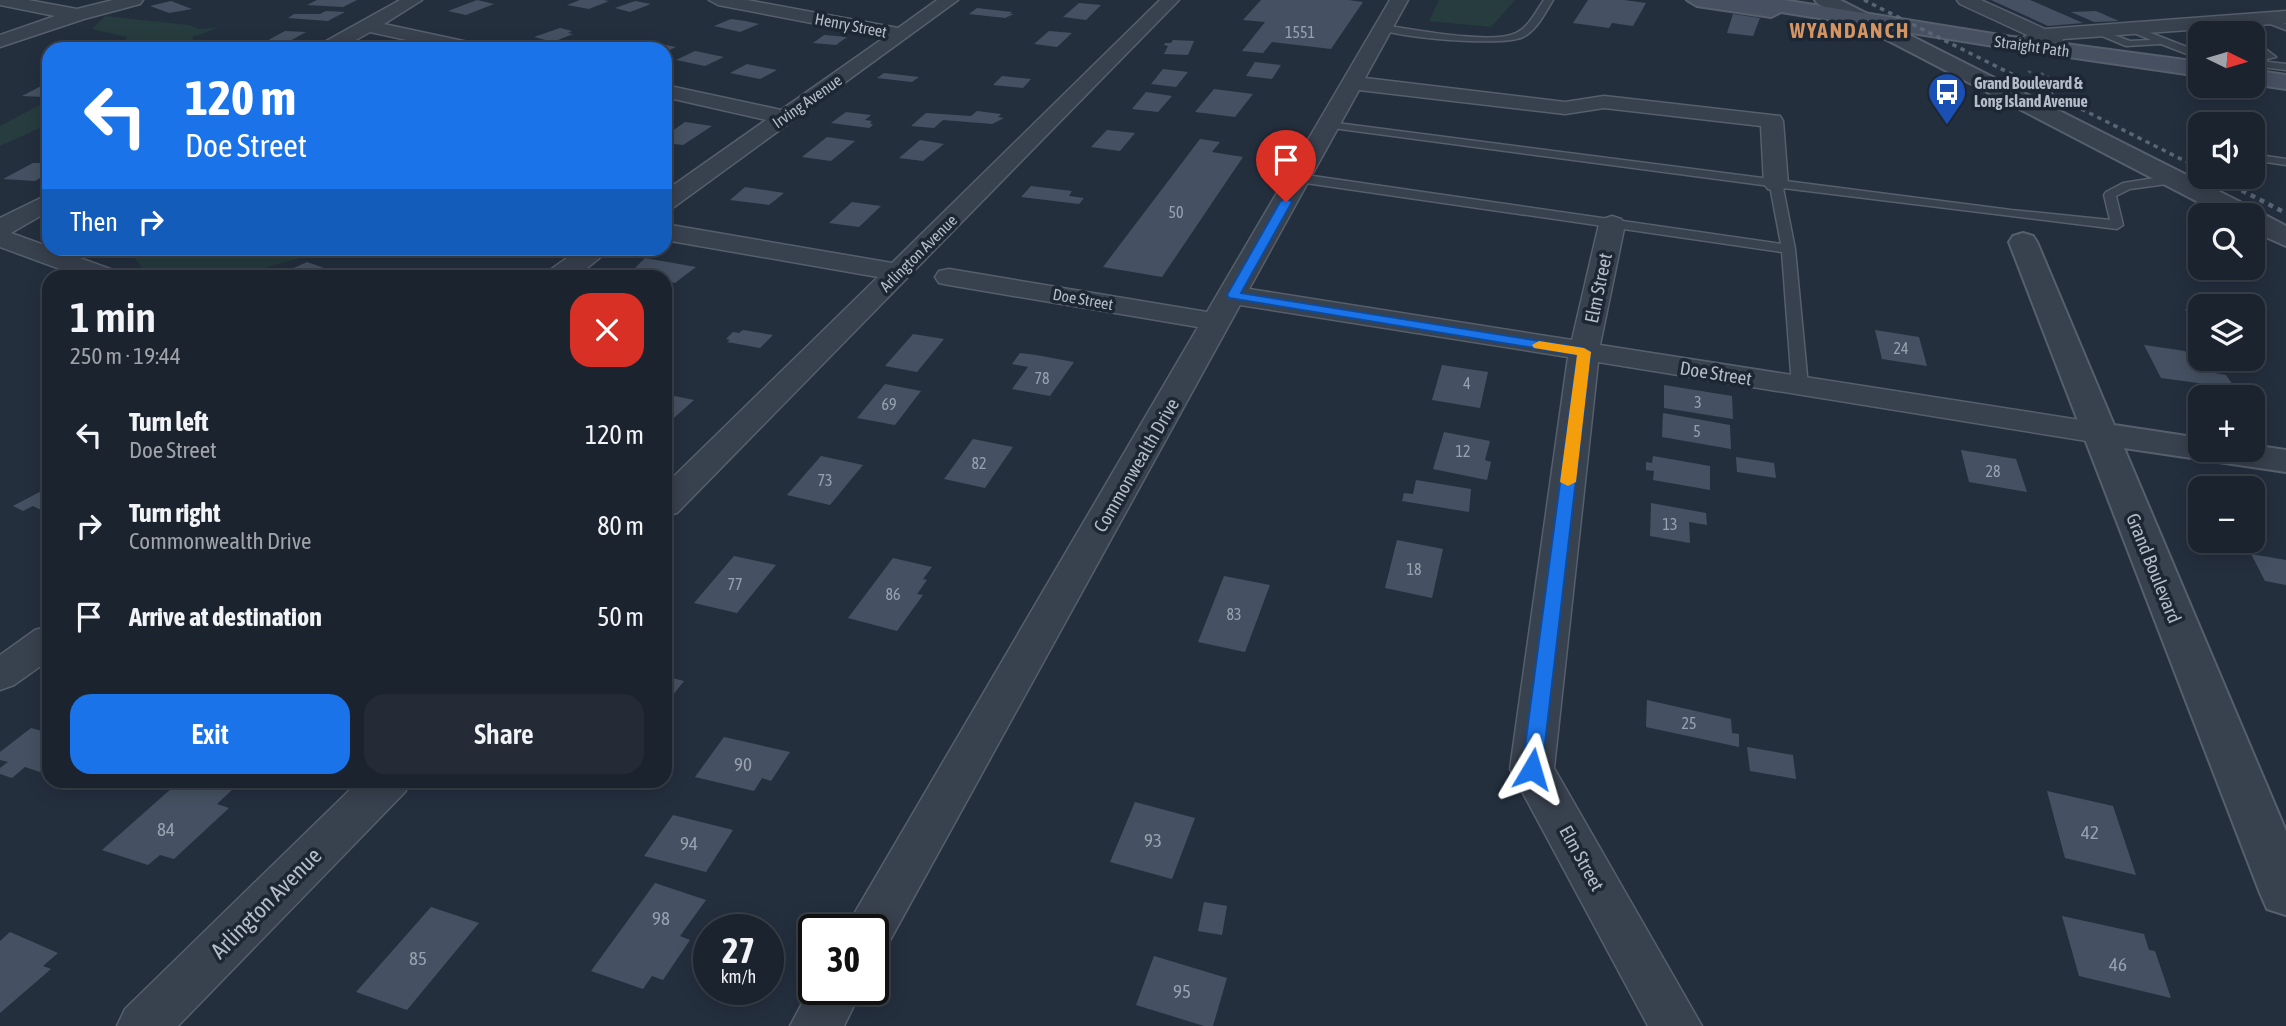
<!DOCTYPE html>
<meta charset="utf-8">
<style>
body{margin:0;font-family:"Asap Condensed",sans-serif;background:#242b36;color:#f1f3f6;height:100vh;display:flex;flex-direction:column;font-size:26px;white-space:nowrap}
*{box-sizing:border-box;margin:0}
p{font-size:23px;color:#a0a4aa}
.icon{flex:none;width:38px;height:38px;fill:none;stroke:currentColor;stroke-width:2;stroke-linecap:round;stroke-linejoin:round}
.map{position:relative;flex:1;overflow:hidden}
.panel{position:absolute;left:42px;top:270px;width:630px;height:518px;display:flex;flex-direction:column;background:#1b232e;border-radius:21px;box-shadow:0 4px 18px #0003,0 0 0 2px #39404a}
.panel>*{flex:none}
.hud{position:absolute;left:42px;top:42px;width:630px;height:214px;border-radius:21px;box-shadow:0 4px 18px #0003,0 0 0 2px #39404a;background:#1a73e8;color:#fff;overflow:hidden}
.needle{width:46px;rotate:95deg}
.buttons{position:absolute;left:2188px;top:21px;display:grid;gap:14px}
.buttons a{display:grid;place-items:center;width:77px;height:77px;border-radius:14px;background:#1b232e;box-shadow:0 4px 18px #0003,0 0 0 2px #39404a;font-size:35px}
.speed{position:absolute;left:693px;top:914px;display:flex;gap:14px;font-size:35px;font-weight:700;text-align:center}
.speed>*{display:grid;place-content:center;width:91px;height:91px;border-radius:50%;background:#1b232e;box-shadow:0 4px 18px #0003,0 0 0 2px #39404a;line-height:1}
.speed small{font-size:18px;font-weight:400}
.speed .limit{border:4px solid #111;border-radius:10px;background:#fff;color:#111}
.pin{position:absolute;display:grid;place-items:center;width:60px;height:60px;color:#fff;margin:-72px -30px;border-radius:50% 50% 50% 0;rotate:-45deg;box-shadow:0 0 7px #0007}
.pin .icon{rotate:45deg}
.me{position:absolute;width:77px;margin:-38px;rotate:7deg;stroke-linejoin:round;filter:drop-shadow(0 0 5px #0008)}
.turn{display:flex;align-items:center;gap:24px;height:147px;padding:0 28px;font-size:32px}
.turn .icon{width:91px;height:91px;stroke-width:2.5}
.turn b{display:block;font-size:49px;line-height:60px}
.then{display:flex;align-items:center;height:66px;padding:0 28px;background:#0003;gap:14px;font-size:26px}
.round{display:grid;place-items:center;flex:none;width:74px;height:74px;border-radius:21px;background:#242b36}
.summary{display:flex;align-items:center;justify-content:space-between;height:119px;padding:0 28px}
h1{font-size:42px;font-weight:600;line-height:52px}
.primary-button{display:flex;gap:14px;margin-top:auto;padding:14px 28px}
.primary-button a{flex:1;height:80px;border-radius:21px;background:#1a73e8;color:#fff;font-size:28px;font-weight:600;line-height:80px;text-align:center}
.primary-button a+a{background:#242b36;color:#f1f3f6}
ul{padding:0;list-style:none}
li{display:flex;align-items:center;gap:21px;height:91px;padding:0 28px}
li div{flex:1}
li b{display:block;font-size:26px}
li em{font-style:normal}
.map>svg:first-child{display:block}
.green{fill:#263c3f}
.building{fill:#455162}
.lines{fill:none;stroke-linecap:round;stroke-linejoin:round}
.service-casing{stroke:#565f6c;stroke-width:3}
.minor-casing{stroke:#565f6c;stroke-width:3}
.tertiary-casing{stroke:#565f6c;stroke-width:4}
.secondary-casing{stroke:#565f6c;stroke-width:4}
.path{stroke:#44595c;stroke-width:2.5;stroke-dasharray:3.5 3.5;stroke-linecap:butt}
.service{fill:#38414e;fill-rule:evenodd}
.minor{fill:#38414e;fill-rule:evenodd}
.tertiary{fill:#38414e;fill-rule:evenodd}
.secondary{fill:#465061;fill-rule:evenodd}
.rail-far1{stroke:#5a6575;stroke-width:3.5;stroke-dasharray:4.5 4.5;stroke-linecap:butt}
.rail{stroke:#5a6575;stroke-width:4.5;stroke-dasharray:5 5;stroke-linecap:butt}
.route{fill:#1a73e8;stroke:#114b97;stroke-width:2}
.slow{fill:#f59e0b}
.labels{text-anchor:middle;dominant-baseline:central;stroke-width:7;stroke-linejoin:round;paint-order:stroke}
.far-street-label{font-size:16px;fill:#b4bcc9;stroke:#1d2633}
.number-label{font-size:16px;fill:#98a1af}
.far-poi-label{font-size:16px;font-weight:bold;fill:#b4bcc9;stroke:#1d2633;text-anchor:start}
.street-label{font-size:19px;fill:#b4bcc9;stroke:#1d2633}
.near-number-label{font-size:19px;fill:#98a1af}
.far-district-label{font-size:21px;font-weight:bold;letter-spacing:2px;fill:#d59563;stroke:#1d2633}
.near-street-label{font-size:23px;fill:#b4bcc9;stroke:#1d2633}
</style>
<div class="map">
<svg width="2286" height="1026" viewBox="0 0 2286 1026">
<rect width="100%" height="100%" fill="#242f3e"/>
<path class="green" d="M1439,0H1515L1491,27L1429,21Z
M105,16L189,25L199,29L218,28L193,37L192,45L185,49H120L127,37L92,29Z
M49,100V124L0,146V126Z
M331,249L237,276H160L142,268L128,250Z"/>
<path class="building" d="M317,0H357L343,7L307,5Z
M477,0L494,4L466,15L448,11Z
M580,0H603L609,1L589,9L567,5Z
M1261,0H1348L1363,2L1331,49L1272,42L1263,53L1242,51L1265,22L1243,20Z
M1588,0H1624L1646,3L1633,26L1612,23L1609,28L1573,23Z
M1991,0H2030L2083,23L2048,26Z
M171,1L192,9L169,13L150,6Z
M635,1L651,4L630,12L615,8Z
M1079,3L1101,5L1086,20L1063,17Z
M977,8L1012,12L1010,14H1014L1005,18L969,14Z
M326,11L345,12L328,21L288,18L294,14H320Z
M2096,11L2119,21L2094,22L2071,12Z
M1733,14L1760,18L1753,36L1727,33Z
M731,19L745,21L759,24L740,32L714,26Z
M560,28L572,31L568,33L573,34L553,42L534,37Z
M285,31L306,32L283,45L261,44Z
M1049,31L1072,33L1057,47L1034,44Z
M824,35L847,37L836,45L813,43Z
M1173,40L1194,41L1188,55L1164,54L1168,46L1164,45L1165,43H1171Z
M656,43L676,47L665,52V49H642Z
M695,51L724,57L705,66L676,60Z
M1255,62L1281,65L1272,79L1246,76Z
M747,64L777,70L760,79L730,73Z
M1163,69L1188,72L1176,87L1151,84Z
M884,73L919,77L912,82L877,78Z
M1002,76L1031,79L1023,88L993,85Z
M43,85H49V94L44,97L22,96Z
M1214,89L1253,94L1235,117L1195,112Z
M1146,92L1172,96L1158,112L1132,109Z
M977,111L1001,114L998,117L1004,118L992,124L943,120L934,128L911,126L926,113L971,116Z
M846,112L871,115L865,120L872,121L870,123L873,125L869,128L831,123Z
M685,122L712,126L683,145L665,143V136Z
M1107,130L1135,133L1120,151L1091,147Z
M827,137L855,141L831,161L802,157Z
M1200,139L1220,142L1212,152L1243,157L1162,277L1103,267Z
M920,140L944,144L923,161L899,158Z
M33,163H49V173L35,181L3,179Z
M1031,186L1072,191L1069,196L1084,198L1079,204L1021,197Z
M745,187L784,193L769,205L730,200Z
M852,202L881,206L859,227L829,223Z
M645,258L696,267L675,283L665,281V276L628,275Z
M307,262L347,276H276Z
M2185,309L2200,312V339Z
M743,330L773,335L760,348L727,342L730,340L726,339L733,332L739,333Z
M1875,330L1919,337L1927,366L1882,359Z
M913,334L944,339L917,372L885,366Z
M2144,345L2185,351L2192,362L2200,364L2204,371L2226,375L2235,388L2161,378Z
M1020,353L1036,355L1074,362L1050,396L1012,389L1028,367L1012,364Z
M1442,365L1488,372L1480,408L1432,400Z
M885,384L921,391L895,425L857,418Z
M1664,385L1732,396L1733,419L1664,408Z
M665,394L694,400L665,426Z
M1663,413L1730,425L1731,449L1662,437Z
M1444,432L1490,441L1485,460L1491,462L1487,480L1433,469Z
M973,439L1013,447L985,488L944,479Z
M1961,450L2016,459L2027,492L1969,482Z
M821,456L863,465L830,505L787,495Z
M1653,456L1710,466V490L1653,480L1654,471L1646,470V462L1652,463Z
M1736,457L1774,463L1776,478L1737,472Z
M1416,480L1471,489L1469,512L1402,501L1404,493L1413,494Z
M49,487V514L33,506L23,511L13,506Z
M1651,503L1706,513L1707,525L1689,522L1690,543L1650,536Z
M1397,540L1443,549L1432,598L1385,588Z
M2251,554L2286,560V585L2265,581Z
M734,556L776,565L737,613L694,603Z
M893,558L932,567L923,579L927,580L917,594L923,595L897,631L848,618Z
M1224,576L1270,585L1245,652L1198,642Z
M665,676L684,681L665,705Z
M1647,700L1731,719L1732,733L1739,734V747L1646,727Z
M31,728L49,733V765L40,772L25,767L12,778L0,774V768L8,762L0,760V752Z
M724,737L790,752L771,781L762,778L754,791L695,777Z
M1747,747L1793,755L1796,779L1750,771Z
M181,780H206L233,789L217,804L229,808L174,859L160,855L148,865L102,850Z
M2047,791L2113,806L2136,875L2065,858Z
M1135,802L1195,818L1172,879L1110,862Z
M673,815L733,830L706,872L644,856Z
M655,883L706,900L680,936L690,940L663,980L652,976L643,989L591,971Z
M1204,902L1227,906L1222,935L1198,931Z
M431,907L479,923L407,1010L356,992Z
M2062,916L2144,934L2149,950L2155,951L2171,998L2079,976Z
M10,932L58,953L43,966L51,969L0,1013V941Z
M1154,956L1227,978L1213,1026H1204L1136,1005Z"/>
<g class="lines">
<defs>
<path id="service" d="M1544,0H1553C1545,13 1537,30 1523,37C1505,47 1394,38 1378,28L1383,25C1412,29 1491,45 1516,33C1529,27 1536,11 1544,0Z
M2263,15L2286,24V30L2260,20V16Z
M2130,25L2200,52V59L2161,44L2126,46L2090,31L2098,29L2130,41L2151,40L2127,30L2125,28Z
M2252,45L2263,47L2276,57L2267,59L2252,51Z
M2252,60L2286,64V70L2252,66Z
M1329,122L2011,210L2110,220L2104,195L2106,192L2123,183L2174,175L2180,179L2174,183L2130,189L2116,196L2123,225L2117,229L1783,188L1795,249L1808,386L1800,391L1792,386L1782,252L1299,182L1293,178L1299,174L1781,244L1770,186L1325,127V123Z
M2253,154L2286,159V165L2252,160Z"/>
<path id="minor" d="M0,0H28L77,9L113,0H143L140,4L84,19L0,47V35L55,16L0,5Z
M400,0H422L384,24L482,45L485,49H448L370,32L340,49H316L319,45Z
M709,0H747L898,28L937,0H958L674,207L665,209V191L766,120L665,97V85L781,110L885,37L718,5Z
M1160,0H1179L677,513L665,516V485L878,277L665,240V224L892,263Z
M1390,0H1408L1365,78L1565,102L1604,96L1780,116L1783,121L1788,184L1784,189L1776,191L1768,189L1764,184L1761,126L1604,108L1565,114L1359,90L1249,289L1572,340L1599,224L1603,219L1612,216L1621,219L1625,224L1600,345L2099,423L2110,426L2115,433L2110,440L2099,443L1598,362L1554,768L1702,1026H1648L1510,769L1568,357L1240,305L888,944L873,950V929H847L854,914L1198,327L949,285L939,283L935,277L939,271L949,269L1207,312Z
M1957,0H1981L2045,29L2286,11V23L2063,39L2062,45L2055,47L2042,42L2021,51L2011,45L2027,35L1960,4Z
M49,194V211L11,233L113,270L116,276H79L0,247V218Z
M581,248H612L577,276H547L550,270Z
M49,626V660L14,685L0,690V655L35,630Z
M360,780H411L405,792L178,1026H117L125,1009Z
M814,981V989H862L844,1026H790Z"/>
<path id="tertiary" d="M1815,0H1840L2254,209L2286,226V246L2252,231V215H2223L1818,4Z
M2023,233L2033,236L2037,242L2114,425L2200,438V450H2252V445L2286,450V472L2124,448L2286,831V915L2267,909L2260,893L2009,242L2013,236Z"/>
<path id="secondary" d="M1687,0H1783L2006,36L2200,62V76L2006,48L1781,12L1771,17L1697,6Z
M2252,70L2286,75V89L2252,84Z"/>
</defs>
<use href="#service" class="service-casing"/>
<use href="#minor" class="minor-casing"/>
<use href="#tertiary" class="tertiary-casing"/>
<use href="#secondary" class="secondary-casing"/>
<path class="path" d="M2028,71L2049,82
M2041,73L2055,81"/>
<use href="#service" class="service"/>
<use href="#minor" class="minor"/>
<use href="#tertiary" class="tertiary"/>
<use href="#secondary" class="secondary"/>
<path class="rail-far1" d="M1864,0L2193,165"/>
<path class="rail" d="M2189,164L2200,169
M2215,177L2286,213"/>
</g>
<path class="route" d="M1286,198L1292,202L1241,293L1584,348L1591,352L1542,769L1539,775L1532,777L1525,775L1522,769L1577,355L1229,298L1227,295L1280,202Z"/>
<path class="slow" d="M1539,341L1584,348L1591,352L1576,482L1568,486L1560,482L1577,355L1534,348L1532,345Z"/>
<defs>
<symbol id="bus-pin" viewBox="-11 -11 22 30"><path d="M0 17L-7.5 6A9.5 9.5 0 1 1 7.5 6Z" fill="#1a4fb4" stroke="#1d2633"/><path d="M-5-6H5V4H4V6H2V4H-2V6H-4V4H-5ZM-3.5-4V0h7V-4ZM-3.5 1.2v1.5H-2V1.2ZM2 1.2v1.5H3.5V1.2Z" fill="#fff"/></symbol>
</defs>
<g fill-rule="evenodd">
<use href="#bus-pin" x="1925" y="70" width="44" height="60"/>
</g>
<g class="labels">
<g class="far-street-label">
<text transform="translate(851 25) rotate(11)">Henry Street</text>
<text transform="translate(2032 46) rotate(8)">Straight Path</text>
<text transform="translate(807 101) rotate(-35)">Irving Avenue</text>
<text transform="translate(918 253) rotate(-45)">Arlington Avenue</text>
<text transform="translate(1083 299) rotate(10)">Doe Street</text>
</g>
<g class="number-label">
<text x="1300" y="32">1551</text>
<text x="1176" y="212">50</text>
<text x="1901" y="348">24</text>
<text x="1042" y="378">78</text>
<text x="1467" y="383">4</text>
<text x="1698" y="402">3</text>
<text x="889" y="404">69</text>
<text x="1697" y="431">5</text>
<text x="1463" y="451">12</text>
<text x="979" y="463">82</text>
<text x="1993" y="471">28</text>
<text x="825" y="480">73</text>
<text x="1670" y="524">13</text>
<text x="1414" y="569">18</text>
<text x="735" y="584">77</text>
<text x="893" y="594">86</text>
<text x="1234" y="614">83</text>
<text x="1689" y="723">25</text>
</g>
<g class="far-poi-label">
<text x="1974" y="83">Grand Boulevard &amp;<tspan x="1974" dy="18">Long Island Avenue</tspan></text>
</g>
<g class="street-label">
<text transform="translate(1598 288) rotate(-78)">Elm Street</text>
<text transform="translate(1716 373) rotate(9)">Doe Street</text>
<text transform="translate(1136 465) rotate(-60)">Commonwealth Drive</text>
<text transform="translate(2154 568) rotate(68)">Grand Boulevard</text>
<text transform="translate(1582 858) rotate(61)">Elm Street</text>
</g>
<g class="near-number-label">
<text x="743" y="764">90</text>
<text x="166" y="829">84</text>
<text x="2090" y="832">42</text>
<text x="1153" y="840">93</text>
<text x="689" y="843">94</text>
<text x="661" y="918">98</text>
<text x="418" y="958">85</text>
<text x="2118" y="964">46</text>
<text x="1182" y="991">95</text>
</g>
<g class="far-district-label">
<text x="1850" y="30">WYANDANCH</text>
</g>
<g class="near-street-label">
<text transform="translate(266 903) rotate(-45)">Arlington Avenue</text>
</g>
</g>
</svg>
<div class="buttons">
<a><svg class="needle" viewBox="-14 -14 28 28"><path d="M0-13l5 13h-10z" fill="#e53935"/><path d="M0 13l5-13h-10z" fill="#a0a4aa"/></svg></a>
<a><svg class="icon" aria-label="sound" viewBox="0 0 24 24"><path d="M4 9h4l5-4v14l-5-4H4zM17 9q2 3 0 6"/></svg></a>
<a><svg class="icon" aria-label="search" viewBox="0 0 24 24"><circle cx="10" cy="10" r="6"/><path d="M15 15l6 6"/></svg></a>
<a><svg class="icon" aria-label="layers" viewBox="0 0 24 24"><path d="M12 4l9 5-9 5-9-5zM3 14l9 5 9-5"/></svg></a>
<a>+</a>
<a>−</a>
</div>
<div class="speed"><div>27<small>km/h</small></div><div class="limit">30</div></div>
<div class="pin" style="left:1286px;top:202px;background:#d93025"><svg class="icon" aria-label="arrive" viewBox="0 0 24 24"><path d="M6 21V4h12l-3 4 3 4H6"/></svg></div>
<svg class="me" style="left:1532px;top:769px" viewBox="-20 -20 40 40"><path d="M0-17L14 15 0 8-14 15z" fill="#1a73e8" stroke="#fff" stroke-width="4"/></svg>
<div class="hud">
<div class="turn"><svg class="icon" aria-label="left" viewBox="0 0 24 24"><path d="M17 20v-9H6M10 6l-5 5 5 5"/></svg><div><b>120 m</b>Doe Street</div></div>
<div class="then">Then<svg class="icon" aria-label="right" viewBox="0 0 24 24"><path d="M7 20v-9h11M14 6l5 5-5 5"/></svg></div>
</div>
<section class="panel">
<div class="summary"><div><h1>1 min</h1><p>250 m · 19:44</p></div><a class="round" style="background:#d93025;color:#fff"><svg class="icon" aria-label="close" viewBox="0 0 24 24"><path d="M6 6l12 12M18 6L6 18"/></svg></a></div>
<ul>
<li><svg class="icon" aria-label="left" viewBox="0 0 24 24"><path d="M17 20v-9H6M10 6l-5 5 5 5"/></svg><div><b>Turn left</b><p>Doe Street</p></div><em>120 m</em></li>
<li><svg class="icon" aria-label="right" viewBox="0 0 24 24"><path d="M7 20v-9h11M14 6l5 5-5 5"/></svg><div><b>Turn right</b><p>Commonwealth Drive</p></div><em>80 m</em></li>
<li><svg class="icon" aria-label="arrive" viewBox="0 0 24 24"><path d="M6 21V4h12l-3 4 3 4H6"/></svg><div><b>Arrive at destination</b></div><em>50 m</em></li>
</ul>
<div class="primary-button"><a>Exit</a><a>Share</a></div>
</section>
</div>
